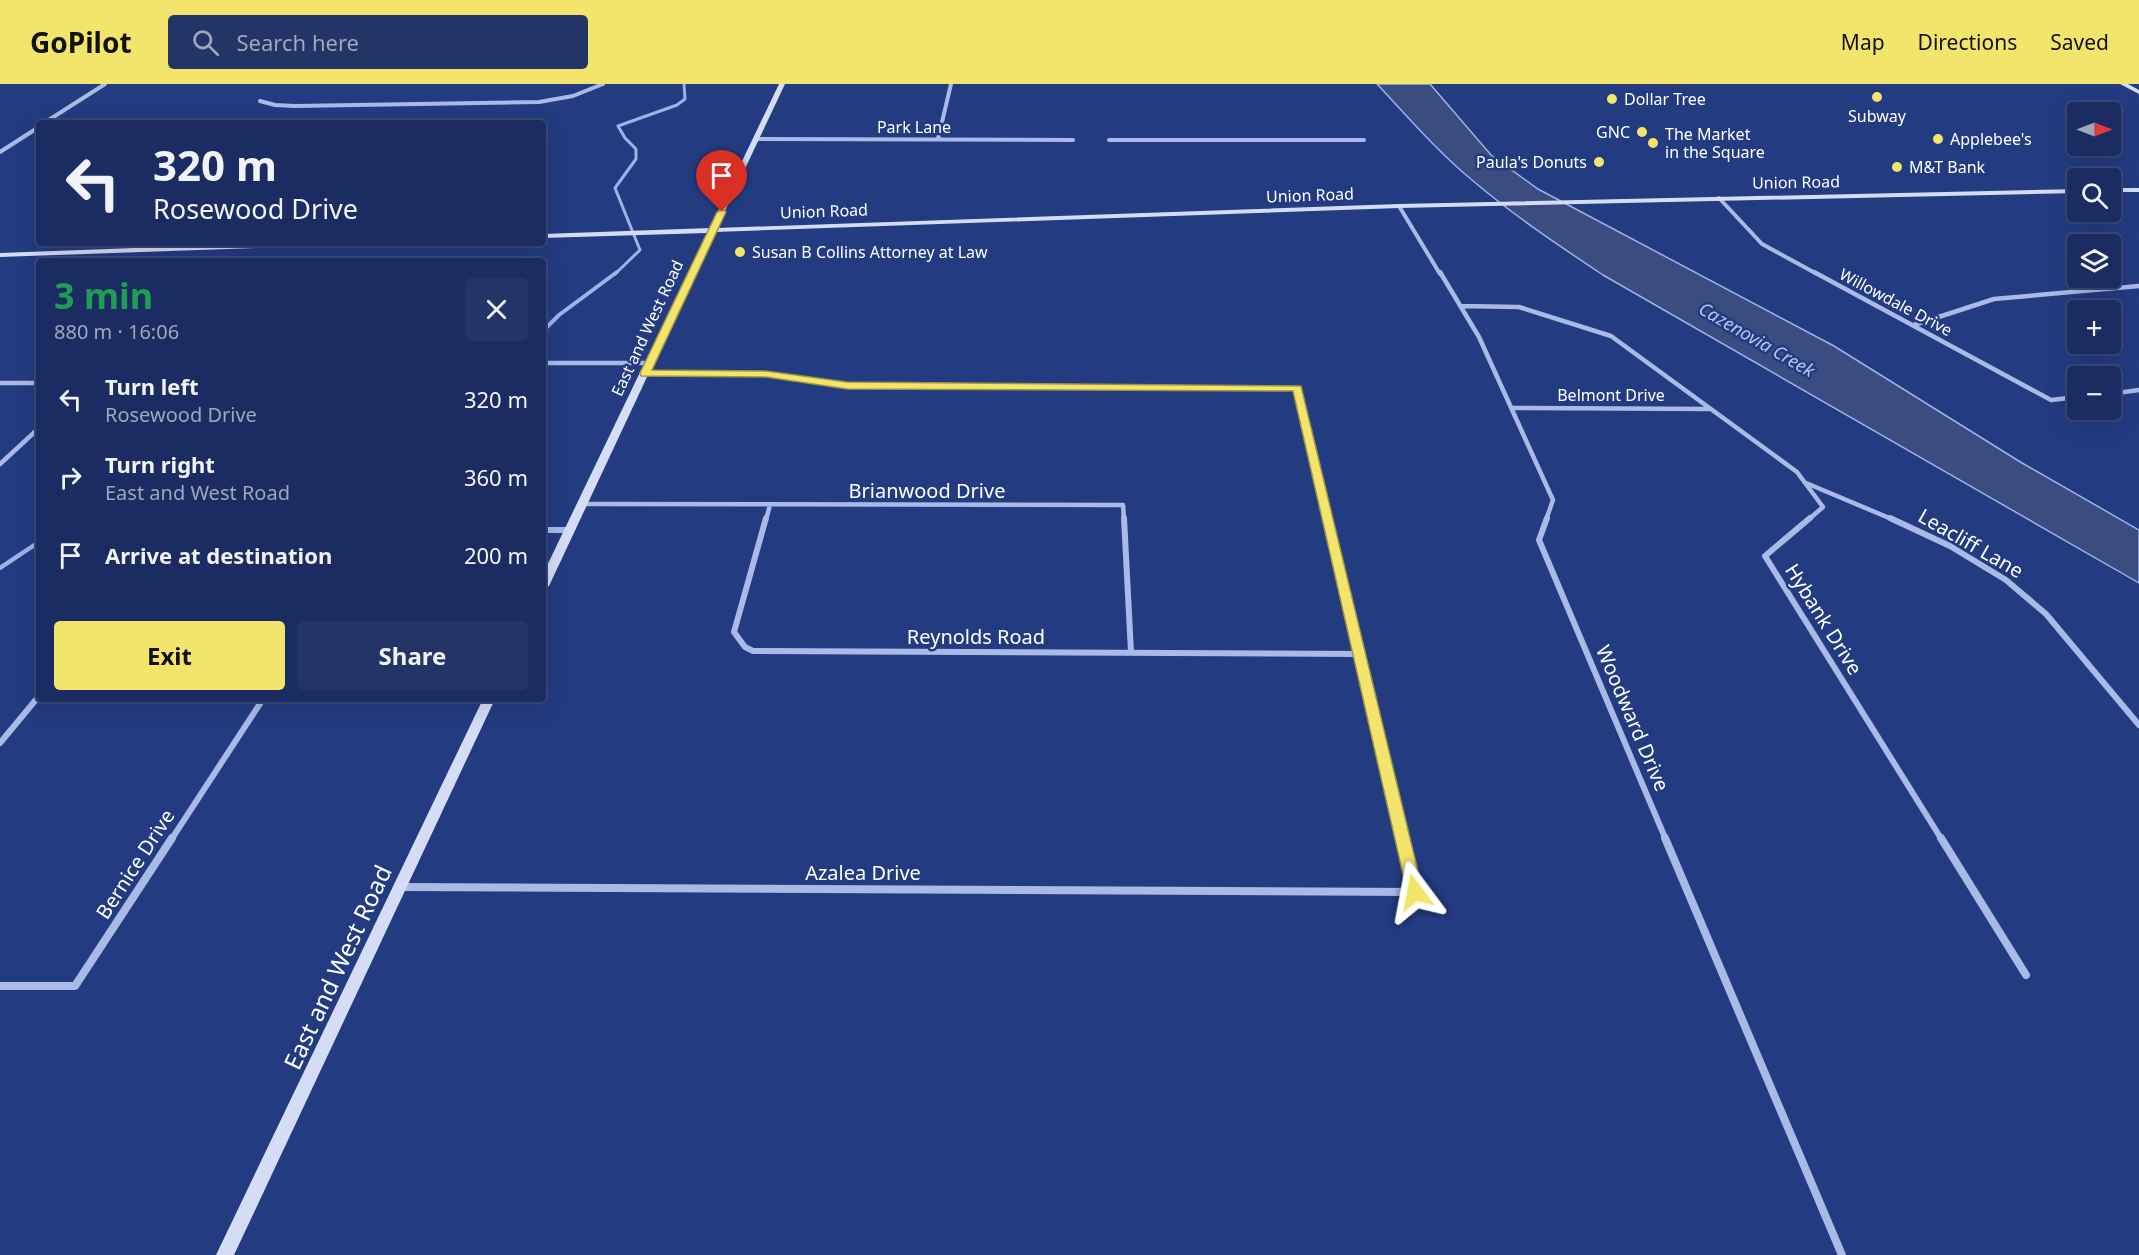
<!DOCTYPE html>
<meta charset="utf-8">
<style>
body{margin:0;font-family:"Noto Sans",sans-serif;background:#233467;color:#f1f3f6;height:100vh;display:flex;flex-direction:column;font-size:22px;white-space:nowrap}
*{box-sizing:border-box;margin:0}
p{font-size:20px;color:#9fa7bd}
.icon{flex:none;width:33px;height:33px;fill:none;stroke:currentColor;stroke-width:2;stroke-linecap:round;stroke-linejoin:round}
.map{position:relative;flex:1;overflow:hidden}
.side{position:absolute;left:36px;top:174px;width:510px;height:444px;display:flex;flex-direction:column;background:#1a2c61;border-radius:6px;box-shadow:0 6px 24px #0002,0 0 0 2px #384876}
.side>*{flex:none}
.guide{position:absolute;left:36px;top:36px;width:510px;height:126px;border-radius:6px;box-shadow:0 6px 24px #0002,0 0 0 2px #384876;background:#1a2c61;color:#f1f3f6;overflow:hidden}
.needle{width:39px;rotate:90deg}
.buttons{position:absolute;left:2067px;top:18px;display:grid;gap:12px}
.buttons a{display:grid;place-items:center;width:54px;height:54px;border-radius:6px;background:#1a2c61;box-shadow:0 6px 24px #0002,0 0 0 2px #384876;font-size:30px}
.pin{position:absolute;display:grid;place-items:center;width:51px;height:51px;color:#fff;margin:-62px -26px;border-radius:50% 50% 50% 0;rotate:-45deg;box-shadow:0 0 6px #0007}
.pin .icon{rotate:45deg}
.me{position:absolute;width:66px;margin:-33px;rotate:347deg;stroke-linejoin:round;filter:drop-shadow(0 0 4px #0008)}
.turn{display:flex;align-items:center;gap:21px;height:126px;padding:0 18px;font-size:27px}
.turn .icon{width:78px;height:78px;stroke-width:2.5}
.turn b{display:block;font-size:42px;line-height:51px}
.round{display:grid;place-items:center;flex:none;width:63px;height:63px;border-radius:6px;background:#233467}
.summary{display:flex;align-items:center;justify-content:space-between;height:102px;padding:0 18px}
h1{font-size:36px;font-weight:700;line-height:45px;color:#1e9e55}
.cta{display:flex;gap:12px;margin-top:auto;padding:12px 18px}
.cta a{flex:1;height:69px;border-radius:6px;background:#f3e46c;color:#111;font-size:24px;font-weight:700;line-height:69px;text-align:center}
.cta a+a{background:#233467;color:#f1f3f6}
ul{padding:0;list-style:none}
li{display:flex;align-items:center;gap:18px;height:78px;padding:0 18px}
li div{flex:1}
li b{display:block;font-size:22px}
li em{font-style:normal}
header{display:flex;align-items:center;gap:36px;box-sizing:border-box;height:84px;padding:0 30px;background:#f3e46c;color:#111}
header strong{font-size:28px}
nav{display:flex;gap:33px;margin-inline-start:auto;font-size:21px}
.search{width:420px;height:54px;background:#233467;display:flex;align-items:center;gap:15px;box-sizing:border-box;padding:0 21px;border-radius:6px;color:#9fa7bd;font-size:22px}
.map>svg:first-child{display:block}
.water{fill:#3b4c80;stroke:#9db3e8;stroke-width:1.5}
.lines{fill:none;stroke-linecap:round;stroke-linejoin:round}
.stream-far2{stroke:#9db3e8;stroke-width:3}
.stream-far1{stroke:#9db3e8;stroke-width:4}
.stream{stroke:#9db3e8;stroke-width:4.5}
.street-far3{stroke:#a9bae7;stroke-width:4}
.street-far2{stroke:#a9bae7;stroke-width:4.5}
.street-far1{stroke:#a9bae7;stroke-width:6}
.street{stroke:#a9bae7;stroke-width:8}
.secondary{fill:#d4dcf6;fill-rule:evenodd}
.route{fill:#f3e46c;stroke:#9e9446;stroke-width:1.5}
.poi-dot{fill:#f3e46c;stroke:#233b81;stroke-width:2}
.labels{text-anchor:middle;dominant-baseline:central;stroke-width:5;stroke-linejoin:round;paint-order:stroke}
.far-poi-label{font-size:16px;fill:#fff;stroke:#233b81;text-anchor:start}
.far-street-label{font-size:16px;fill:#fff;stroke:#233b81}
.far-water-label{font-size:18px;font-style:italic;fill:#b5c5ef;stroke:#233b81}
.street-label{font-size:20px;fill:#fff;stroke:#233b81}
.near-street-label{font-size:24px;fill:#fff;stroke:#233b81}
</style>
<header>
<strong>GoPilot</strong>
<div class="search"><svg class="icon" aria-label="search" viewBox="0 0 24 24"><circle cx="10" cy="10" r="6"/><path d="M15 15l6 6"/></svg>Search here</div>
<nav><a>Map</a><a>Directions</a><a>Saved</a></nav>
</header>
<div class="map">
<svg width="2139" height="1171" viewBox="0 0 2139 1171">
<rect width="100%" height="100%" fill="#233b81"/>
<path class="water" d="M1377,0H1430L1491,71L1538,105L1834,262L2022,379L2139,446V499L1603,191C1558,161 1513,131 1472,96C1437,67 1408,33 1377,0Z"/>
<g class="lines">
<path class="stream-far2" d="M615,190L640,166L615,104L636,75V65L625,54L618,42L677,21L685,15L684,0"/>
<path class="stream-far1" d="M543,247L559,231L617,188"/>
<path class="stream" d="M0,484L39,458"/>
<path class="street-far3" d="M260,17L275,21L295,22L539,18L573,12L603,0
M44,39L105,0
M756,55L1073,56
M938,55L951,0
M1109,56H1364
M0,68L39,43
M1719,114L1762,160L1817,190
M1399,122L1440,190"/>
<path class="street-far2" d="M1440,188L1479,253L1553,416L1546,436
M1814,188L2051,316L2078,313
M1460,222L1519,223L1611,252L1797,388L1823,423L1808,436
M1914,241L1994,215L2139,202
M543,279H650
M645,289L766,290L847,301L1297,304L1328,436
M0,299H39
M2110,310L2139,306
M1512,324L1709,325
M0,380L39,344
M1806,399L1894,436
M582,420L1123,421L1124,436
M766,436L770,421"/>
<path class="street-far1" d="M766,434L734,548L745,563L753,567L1360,570
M1124,434L1131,568
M1328,434L1403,756
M1547,434L1539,456L1666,756
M1810,434L1765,472L1942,756
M1890,434L1950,462L2006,496L2046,530L2139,641
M543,446H570
M0,659L39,612
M171,756L263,615"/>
<path class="street" d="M1665,754L1842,1171
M1941,754L2026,891
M400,803L1415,808L1402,754
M0,902H75L172,754"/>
<path class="secondary" d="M779,0H785L717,144L1399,120L2078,105V109L1399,124L715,148L549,502L543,506V490L707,149L543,154V150L710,144Z
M2120,0H2128L2139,6V10Z
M2110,104H2139V108H2110Z
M271,159H341L337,161L0,173V169Z
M483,615H495L234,1171H216Z"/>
</g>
<path class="route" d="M722,125L726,128L652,286L766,287L847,298L1301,302L1423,808L1420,813L1415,815L1409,813L1407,808L1293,307L847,305L766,293L641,292L640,289L717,128Z"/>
<g class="poi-dot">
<circle cx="1877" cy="13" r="6"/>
<circle cx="1612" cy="15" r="6"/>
<circle cx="1642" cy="48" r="6"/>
<circle cx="1938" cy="55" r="6"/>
<circle cx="1653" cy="59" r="6"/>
<circle cx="1599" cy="78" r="6"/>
<circle cx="1897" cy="83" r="6"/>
<circle cx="740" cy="168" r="6"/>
</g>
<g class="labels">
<g class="far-poi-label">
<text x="1624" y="15">Dollar Tree</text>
<text x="1877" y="32" text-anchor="middle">Subway</text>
<text x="1630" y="48" text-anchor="end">GNC</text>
<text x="1665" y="50">The Market<tspan x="1665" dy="18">in the Square</tspan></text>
<text x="1950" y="55">Applebee's</text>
<text x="1587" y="78" text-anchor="end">Paula's Donuts</text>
<text x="1909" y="83">M&amp;T Bank</text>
<text x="752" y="168">Susan B Collins Attorney at Law</text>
</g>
<g class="far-street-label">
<text x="914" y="43">Park Lane</text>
<text transform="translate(1796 98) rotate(-1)">Union Road</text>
<text transform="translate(1310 111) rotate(-2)">Union Road</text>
<text transform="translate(824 127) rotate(-2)">Union Road</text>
<text transform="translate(1896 218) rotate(28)">Willowdale Drive</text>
<text transform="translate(647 244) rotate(-65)">East and West Road</text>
<text x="1611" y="311">Belmont Drive</text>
</g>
<g class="far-water-label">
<text transform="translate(1757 255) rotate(30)">Cazenovia Creek</text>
</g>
<g class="street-label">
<text x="927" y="406">Brianwood Drive</text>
<text transform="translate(1971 459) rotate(30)">Leacliff Lane</text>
<text transform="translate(1824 535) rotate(58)">Hybank Drive</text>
<text x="976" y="552">Reynolds Road</text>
<text transform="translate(1633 634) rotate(67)">Woodward Drive</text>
<text transform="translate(135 780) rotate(-57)">Bernice Drive</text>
<text x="863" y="788">Azalea Drive</text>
</g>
<g class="near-street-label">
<text transform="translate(337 883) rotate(-65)">East and West Road</text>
</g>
</g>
</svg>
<div class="buttons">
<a><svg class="needle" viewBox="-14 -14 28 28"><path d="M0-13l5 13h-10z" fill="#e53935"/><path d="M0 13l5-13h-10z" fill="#9fa7bd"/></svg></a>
<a><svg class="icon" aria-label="search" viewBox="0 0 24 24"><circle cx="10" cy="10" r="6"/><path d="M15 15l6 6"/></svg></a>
<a><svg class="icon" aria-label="layers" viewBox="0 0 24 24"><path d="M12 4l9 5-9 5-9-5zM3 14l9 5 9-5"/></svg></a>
<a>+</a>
<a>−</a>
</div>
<div class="pin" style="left:722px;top:128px;background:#d93025"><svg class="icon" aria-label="arrive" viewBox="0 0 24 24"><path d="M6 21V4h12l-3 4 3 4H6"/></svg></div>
<svg class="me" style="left:1415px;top:808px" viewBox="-20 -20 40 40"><path d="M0-17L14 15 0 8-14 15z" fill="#f3e46c" stroke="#fff" stroke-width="4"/></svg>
<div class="guide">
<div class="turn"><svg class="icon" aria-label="left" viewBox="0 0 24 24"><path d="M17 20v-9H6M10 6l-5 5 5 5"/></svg><div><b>320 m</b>Rosewood Drive</div></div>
</div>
<section class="side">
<div class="summary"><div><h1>3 min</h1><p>880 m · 16:06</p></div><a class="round"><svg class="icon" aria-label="close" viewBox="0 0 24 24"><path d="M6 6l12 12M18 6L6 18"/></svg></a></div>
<ul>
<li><svg class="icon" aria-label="left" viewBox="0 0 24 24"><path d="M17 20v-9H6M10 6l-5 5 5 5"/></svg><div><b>Turn left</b><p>Rosewood Drive</p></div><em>320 m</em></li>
<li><svg class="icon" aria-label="right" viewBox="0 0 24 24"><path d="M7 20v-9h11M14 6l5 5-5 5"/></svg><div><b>Turn right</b><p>East and West Road</p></div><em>360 m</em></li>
<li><svg class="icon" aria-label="arrive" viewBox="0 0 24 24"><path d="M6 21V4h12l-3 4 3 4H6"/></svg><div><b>Arrive at destination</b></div><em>200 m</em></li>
</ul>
<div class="cta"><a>Exit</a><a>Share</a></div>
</section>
</div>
